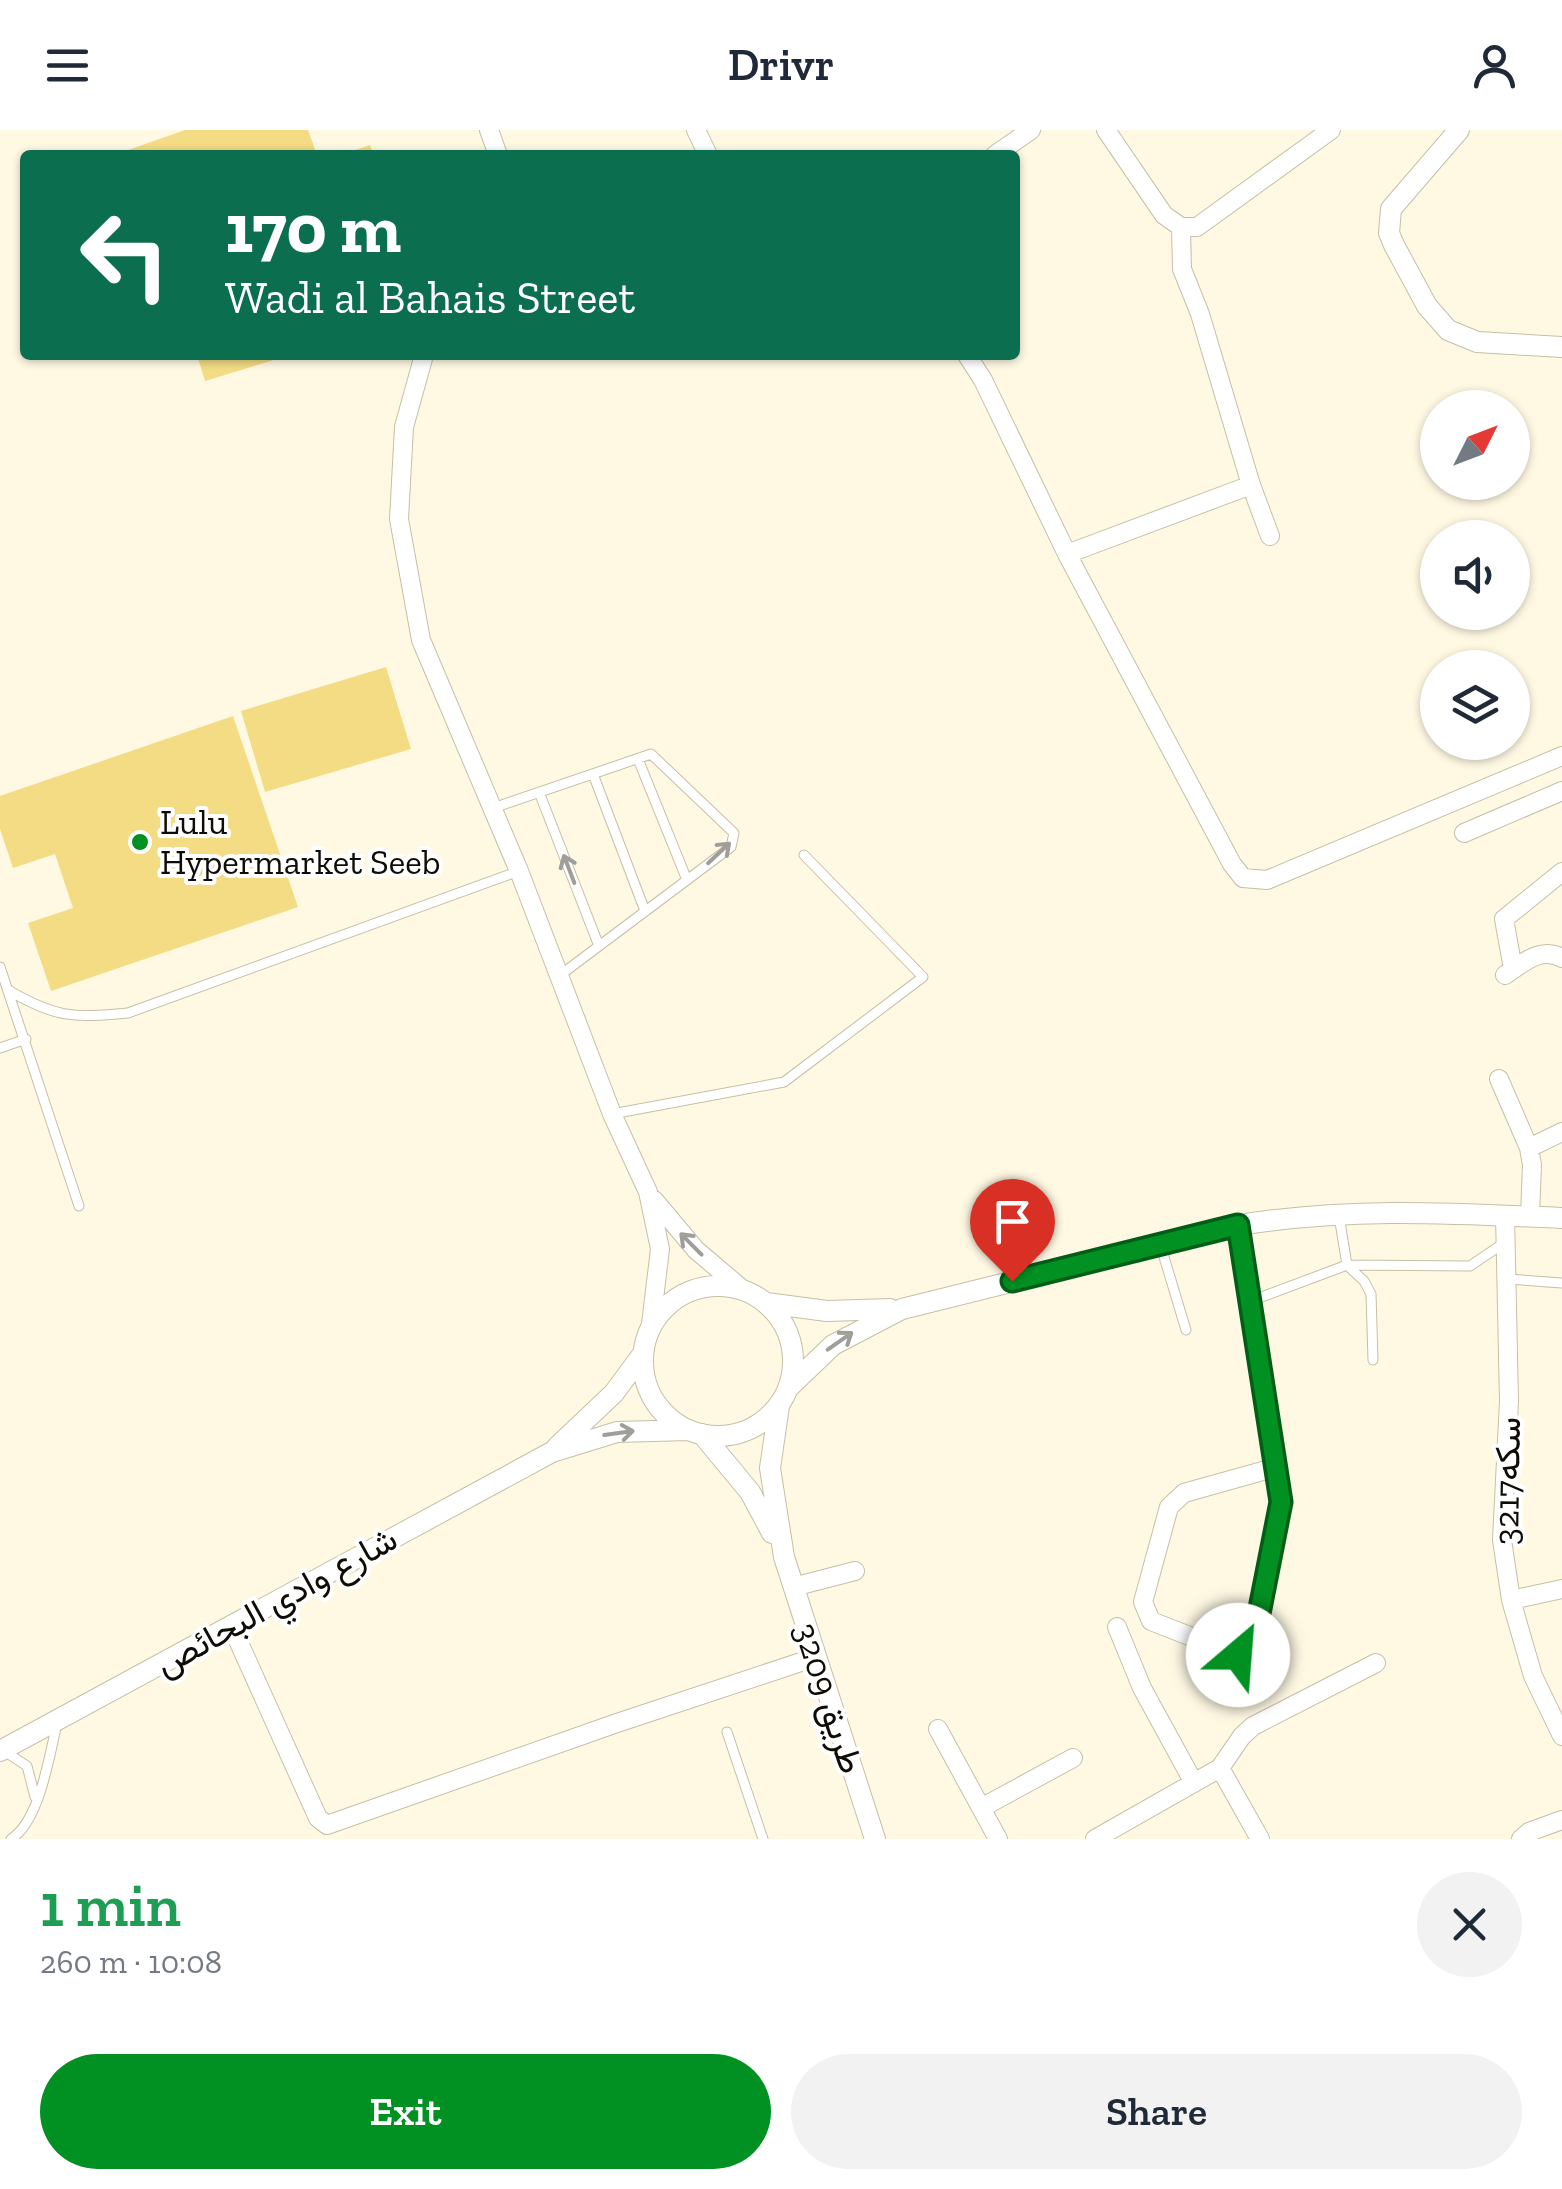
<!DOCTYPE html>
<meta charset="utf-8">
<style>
body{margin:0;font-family:"Zilla Slab",Vazirmatn,serif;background:#f2f2f3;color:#1f2937;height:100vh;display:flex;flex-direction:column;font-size:38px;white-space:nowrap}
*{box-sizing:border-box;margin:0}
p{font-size:32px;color:#747a83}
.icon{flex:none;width:55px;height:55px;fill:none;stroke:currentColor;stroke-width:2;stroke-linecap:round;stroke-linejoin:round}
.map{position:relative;height:1709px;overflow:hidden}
.side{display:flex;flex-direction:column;background:#fff;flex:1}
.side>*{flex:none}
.banner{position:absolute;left:20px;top:20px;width:1000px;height:210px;border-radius:10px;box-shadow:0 2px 8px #0004;background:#0b6e4f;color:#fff;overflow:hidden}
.needle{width:65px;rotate:48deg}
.buttons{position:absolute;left:1420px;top:260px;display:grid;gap:20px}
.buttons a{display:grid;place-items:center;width:110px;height:110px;border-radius:50%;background:#fff;box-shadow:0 2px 8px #0004;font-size:50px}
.pin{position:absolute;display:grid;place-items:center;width:85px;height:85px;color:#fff;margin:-102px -42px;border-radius:50% 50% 50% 0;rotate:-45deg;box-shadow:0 0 10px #0007}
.pin .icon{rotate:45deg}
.me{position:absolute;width:110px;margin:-55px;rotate:27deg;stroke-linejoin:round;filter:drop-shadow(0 0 8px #0008)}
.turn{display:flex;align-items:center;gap:35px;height:210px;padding:0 40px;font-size:45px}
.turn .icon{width:130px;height:130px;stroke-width:2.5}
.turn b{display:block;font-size:70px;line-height:85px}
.round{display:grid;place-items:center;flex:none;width:105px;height:105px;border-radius:52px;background:#f2f2f3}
.headline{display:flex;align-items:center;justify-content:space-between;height:170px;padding:0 40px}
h1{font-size:60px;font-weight:600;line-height:75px;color:#1e9e55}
.action{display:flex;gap:20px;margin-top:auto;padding:20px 40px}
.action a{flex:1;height:115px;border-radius:60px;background:#019022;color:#fff;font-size:40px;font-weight:600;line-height:115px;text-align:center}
.action a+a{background:#f2f2f3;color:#1f2937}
header{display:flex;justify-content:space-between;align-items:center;height:130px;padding:0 40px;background:#fff;font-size:45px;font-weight:600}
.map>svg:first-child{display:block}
.building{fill:#f4dc84}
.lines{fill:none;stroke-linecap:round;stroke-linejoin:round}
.service-casing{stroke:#c6bfa6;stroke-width:11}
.minor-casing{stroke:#c6bfa6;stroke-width:20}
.tertiary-casing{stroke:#c6bfa6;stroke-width:22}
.service{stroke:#fff;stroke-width:9}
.minor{stroke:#fff;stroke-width:18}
.tertiary{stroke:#fff;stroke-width:20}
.oneway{stroke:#9f9e9b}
.route-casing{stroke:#015e16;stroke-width:25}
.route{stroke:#019022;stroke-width:18}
.poi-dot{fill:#019022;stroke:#fff;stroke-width:4}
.labels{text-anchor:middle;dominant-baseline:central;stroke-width:8;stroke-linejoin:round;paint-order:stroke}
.poi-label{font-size:35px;fill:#0e0c04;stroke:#fff;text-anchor:start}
.street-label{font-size:35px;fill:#0e0c04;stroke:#fff}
</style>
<header><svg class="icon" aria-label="menu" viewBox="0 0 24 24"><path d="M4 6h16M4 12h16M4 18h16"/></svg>Drivr<svg class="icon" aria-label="person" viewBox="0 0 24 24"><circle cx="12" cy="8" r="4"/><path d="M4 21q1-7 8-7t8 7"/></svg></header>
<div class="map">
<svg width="1562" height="1709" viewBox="0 0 1562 1709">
<rect width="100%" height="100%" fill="#fff9e4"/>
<path class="building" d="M185,0H308L317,25H114Z
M370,15L374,25H343V24Z
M197,225H287V226L205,251Z
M386,537L411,619L265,662L241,581Z
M233,586L298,777L51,861L28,793L73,778L55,724L13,738L0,699V666Z"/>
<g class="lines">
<defs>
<path id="service" d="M638,629L687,750
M593,644L645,781
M539,662L599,816
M493,678L651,624L734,703L731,717L559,846
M0,837L79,1076
M8,860C56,888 73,888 128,883L519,741
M0,918L26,909
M612,984L784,952L923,847L804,725
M1339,1086L1347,1135L1364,1151L1371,1164L1373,1230
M1161,1117L1186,1200
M1508,1149L1562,1153
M1251,1171L1347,1135L1470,1136L1504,1113
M727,1602L763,1709
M4,1621L27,1636L35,1667
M11,1709C40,1691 49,1626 57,1594"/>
<path id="minor" d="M489,0L498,25
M696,0L708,25
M1106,0L1164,85L1181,97H1197L1331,0
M995,25L1031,0
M1181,97L1182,139L1200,184L1251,355L1270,406
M424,225L404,297L399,389L421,510L519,741L612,984L648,1062L660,1119L651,1194
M967,225L983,250L1067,424L1232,734L1243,748L1267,750L1562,626
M1067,424L1251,355
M1464,703L1562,661
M1513,839L1504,789L1562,742
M1505,845C1523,833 1541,816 1562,828
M1499,949L1529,1018L1532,1035L1530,1086
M1529,1018L1562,1002
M654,1070L696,1120L742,1159
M1505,1085L1509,1271L1502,1410L1511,1470L1533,1546L1562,1606
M1239,1095L1277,1337L1281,1372L1252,1519L1246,1524L1238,1525L1151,1491L1143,1472L1169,1377L1184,1363L1277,1337
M793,1457L855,1441
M1511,1470L1562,1459
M231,1495L318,1688L327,1695L617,1593L816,1527
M1117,1497L1142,1558L1194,1653
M938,1599L998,1709
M1220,1638L1260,1709
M981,1678L1073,1628
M1095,1709L1220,1638L1242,1606L1253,1596L1376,1533
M1521,1709L1529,1702L1562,1690"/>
<path id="tertiary" d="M1459,0L1391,79L1389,103L1394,115L1427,176L1448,200L1477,212L1562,217
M643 1231a75 75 0 1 1 150 0a75 75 0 1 1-150 0Z
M766,1173L827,1181L890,1179
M788,1258L833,1215L902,1179L1239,1095C1350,1077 1450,1083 1562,1088
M779,1276L770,1338L784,1427L875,1709
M702,1304L750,1362L772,1403
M557,1317L614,1263L642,1225
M0,1621L552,1322L617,1302L689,1300"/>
</defs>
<use href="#service" class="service-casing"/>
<use href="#minor" class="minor-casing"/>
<use href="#tertiary" class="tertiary-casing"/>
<use href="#service" class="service"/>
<use href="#minor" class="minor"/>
<use href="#tertiary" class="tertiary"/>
</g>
<defs><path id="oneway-shaft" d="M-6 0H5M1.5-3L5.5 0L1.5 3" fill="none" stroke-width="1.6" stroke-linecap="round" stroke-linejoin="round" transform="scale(2.5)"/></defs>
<g class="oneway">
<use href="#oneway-shaft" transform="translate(719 723) rotate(-43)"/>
<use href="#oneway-shaft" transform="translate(569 739) rotate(-111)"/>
<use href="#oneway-shaft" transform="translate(691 1114) rotate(-135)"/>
<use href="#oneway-shaft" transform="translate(840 1211) rotate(-35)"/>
<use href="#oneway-shaft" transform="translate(619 1303) rotate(-8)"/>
</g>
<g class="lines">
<defs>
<path id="route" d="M1012,1151L1238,1095L1281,1372L1252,1519L1246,1524L1238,1525"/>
</defs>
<use href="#route" class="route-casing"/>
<use href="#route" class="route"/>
</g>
<circle class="poi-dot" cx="140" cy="712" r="10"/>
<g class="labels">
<g class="poi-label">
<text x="160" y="692">Lulu<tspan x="160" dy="40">Hypermarket Seeb</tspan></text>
</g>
<g class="street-label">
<text transform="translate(1507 1351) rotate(-89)">سكه3217</text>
<text transform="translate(276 1471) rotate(-29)">شارع وادي البحائص</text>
<text transform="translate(829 1568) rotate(72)">طريق 3209</text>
</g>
</g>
</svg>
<div class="buttons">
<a><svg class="needle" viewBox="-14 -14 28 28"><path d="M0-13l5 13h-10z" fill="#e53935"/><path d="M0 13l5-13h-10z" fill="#747a83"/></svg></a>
<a><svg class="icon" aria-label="sound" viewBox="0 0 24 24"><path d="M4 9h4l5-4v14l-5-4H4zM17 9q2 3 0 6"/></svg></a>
<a><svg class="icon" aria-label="layers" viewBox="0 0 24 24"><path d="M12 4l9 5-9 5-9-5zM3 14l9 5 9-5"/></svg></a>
</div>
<div class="pin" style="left:1012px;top:1151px;background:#d93025"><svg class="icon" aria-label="arrive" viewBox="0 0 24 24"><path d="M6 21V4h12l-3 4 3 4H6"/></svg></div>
<svg class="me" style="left:1238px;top:1525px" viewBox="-20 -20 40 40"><circle r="19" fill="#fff"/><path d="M0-13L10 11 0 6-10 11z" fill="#019022"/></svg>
<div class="banner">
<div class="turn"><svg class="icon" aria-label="left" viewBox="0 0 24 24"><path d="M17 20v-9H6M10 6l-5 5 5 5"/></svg><div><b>170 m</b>Wadi al Bahais Street</div></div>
</div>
</div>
<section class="side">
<div class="headline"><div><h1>1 min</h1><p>260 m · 10:08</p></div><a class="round"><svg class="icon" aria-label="close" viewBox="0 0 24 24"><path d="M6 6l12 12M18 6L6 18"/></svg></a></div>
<div class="action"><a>Exit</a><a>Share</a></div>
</section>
